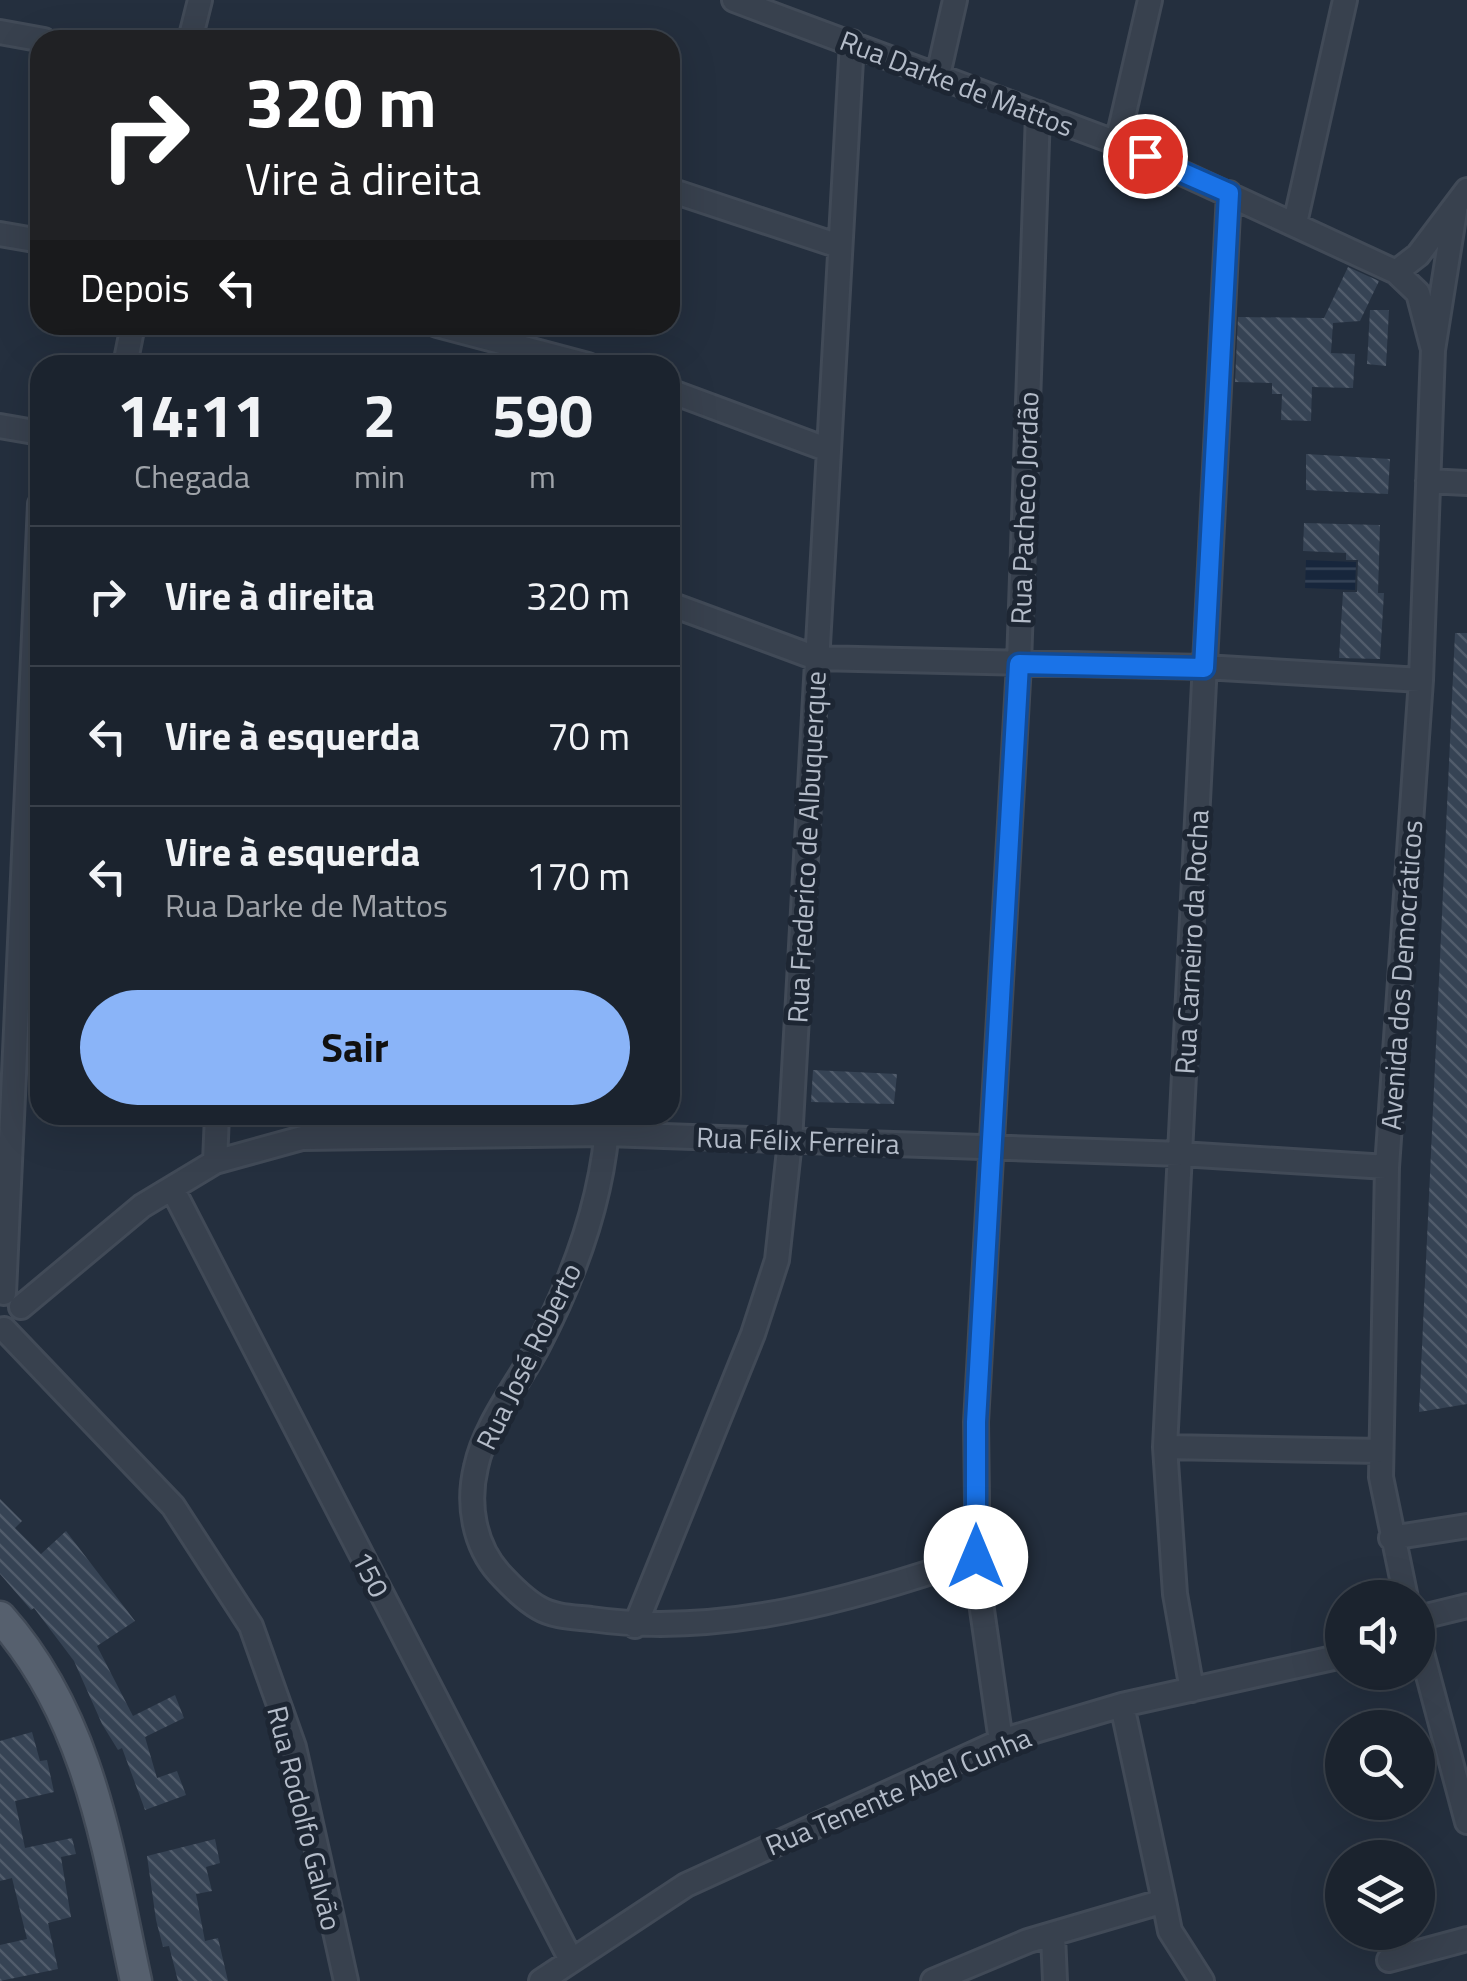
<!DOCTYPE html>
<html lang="pt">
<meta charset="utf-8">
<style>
body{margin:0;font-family:"Titillium Web",sans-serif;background:#282f3a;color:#f1f3f6;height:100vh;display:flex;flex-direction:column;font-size:38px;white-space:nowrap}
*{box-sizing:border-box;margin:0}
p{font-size:32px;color:#a0a4aa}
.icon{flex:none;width:55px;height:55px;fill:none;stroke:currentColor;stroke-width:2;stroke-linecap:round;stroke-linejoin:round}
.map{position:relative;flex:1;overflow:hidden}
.drawer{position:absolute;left:30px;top:355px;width:650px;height:770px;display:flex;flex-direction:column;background:#1b232e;border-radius:30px;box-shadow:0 10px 40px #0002,0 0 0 2px #39404a}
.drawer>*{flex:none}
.guide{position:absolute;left:30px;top:30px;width:650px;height:305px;border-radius:30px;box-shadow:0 10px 40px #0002,0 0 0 2px #39404a;background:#202124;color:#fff;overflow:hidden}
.buttons{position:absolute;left:1325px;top:1580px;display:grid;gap:20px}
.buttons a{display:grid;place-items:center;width:110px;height:110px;border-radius:50%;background:#1b232e;box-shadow:0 10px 40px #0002,0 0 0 2px #39404a;font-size:50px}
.pin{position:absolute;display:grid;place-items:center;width:85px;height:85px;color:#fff;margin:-42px;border:5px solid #fff;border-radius:50%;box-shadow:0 2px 10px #0007}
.me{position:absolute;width:110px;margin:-55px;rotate:0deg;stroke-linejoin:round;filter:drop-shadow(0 0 8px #0008)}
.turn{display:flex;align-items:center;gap:35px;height:210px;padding:0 50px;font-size:45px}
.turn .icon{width:130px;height:130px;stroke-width:2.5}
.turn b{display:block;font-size:70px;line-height:85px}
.then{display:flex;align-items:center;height:95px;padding:0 50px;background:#0003;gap:20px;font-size:38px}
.eta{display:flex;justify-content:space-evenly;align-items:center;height:170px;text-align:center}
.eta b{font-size:60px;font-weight:700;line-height:70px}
.action{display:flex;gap:20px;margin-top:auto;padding:20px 50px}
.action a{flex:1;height:115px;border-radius:60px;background:#8ab4f8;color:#111;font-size:40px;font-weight:700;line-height:115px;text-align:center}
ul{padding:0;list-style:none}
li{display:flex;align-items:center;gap:30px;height:140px;padding:0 50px;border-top:2px solid #39404a}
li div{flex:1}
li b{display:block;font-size:38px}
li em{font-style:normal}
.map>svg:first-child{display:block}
.water{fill:url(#water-rules)}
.building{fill:url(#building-back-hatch)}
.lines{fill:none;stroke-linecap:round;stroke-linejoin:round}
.minor-casing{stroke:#414a57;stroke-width:28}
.major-casing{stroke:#414a57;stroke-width:35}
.minor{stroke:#38414e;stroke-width:22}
.major{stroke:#56606e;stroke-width:30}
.route-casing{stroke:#114b97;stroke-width:25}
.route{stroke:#1a73e8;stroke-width:18}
.labels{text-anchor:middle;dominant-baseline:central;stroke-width:10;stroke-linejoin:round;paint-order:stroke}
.street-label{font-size:28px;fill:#b4bcc9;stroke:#1d2633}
</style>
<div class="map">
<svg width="1467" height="1981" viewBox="0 0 1467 1981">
<defs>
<pattern id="water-rules" width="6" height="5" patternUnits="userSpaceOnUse" patternTransform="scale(2.5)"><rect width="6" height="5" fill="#17263c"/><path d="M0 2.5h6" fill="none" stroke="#364457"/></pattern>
<pattern id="building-back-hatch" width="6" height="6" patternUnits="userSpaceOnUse" patternTransform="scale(2.5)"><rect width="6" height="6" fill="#364354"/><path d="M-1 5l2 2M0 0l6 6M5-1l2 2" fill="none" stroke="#515c6b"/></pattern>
</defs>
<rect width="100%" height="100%" fill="#242f3e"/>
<path class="water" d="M1306,560L1356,562L1355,590L1305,588Z"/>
<path class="building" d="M1348,267L1379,281L1360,321L1333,323L1331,353L1355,354L1353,388L1312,387L1311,421L1281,420L1282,394H1272V383L1235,382L1238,317L1324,318Z
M1370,310H1389L1386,366L1367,364Z
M1306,454L1390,459L1388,494L1306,490Z
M1304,523L1380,525L1378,593H1384L1380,659L1339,658L1343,592H1357L1358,560H1346V553L1303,551Z
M1455,633H1467V1404L1419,1412Z
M813,1070L897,1074L894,1104L811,1102Z
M0,1499L22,1521L15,1528L41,1554L66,1531L135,1621L97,1646L133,1716L175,1695L184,1718L145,1737L157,1778L177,1771L186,1795L145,1810L122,1748L118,1750L102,1724L74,1661L34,1608L31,1610L0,1574Z
M32,1732L40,1761L47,1760L54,1792L15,1801L25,1848L72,1838L76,1854L61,1857L71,1917L48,1923L58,1969L0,1981V1945L27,1939L12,1878L0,1881V1741Z
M215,1839L220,1863L206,1867L212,1891L196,1894L205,1941L218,1938L228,1981H178L169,1946L163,1947L156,1920L147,1856Z"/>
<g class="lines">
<defs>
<path id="minor" d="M734,0L1117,143L1396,272L1418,293L1432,346
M0,32L44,40
M190,40L200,0
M938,75L955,0
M1117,143L1150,0
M670,190L839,246
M1295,223L1345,0
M0,234L40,241
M1396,272L1418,255L1467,190
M437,325L588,365
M125,365L133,325
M670,391L826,449
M0,426L40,433
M1428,481L1467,483
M670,604L816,658L1204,667L1421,680
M608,1115C604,1195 575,1275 538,1346C518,1384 485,1424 476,1467C467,1504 474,1545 499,1573C510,1585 525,1600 539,1608C554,1617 574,1617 591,1619C721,1638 854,1599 976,1557
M215,1162L217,1115
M172,1188L571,1960
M4,1293L40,504
M21,1307L142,1206L215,1162L302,1138L607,1134L1181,1154L1387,1167
M4,1329L173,1506L251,1626L294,1747L346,1981
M1165,1447L1381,1451
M1391,1538L1467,1526
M1406,1598L1381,1477L1387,1167L1421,680L1433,350L1455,211
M1418,1618L1467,1606
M635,1626L753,1334L777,1260L790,1141L852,42
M1418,1638L1467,1822
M1192,1690L1175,1594L1165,1447L1229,193
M1001,1741L978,1582L976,1422L1019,664L1038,113
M1164,1901L1170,1931L1202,1981
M1053,1935L1055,1981
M1389,1960L1467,1939
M541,1981L686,1885L1001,1741L1122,1705L1342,1656
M933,1981L1028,1941L1164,1901L1122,1705"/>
<path id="major" d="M0,1617C91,1719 108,1852 136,1981"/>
</defs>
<use href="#minor" class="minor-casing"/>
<use href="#major" class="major-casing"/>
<use href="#minor" class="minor"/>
<use href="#major" class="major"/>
</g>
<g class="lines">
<defs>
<path id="route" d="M976,1557V1422L1019,664L1204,668L1229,193L1145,156"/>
</defs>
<use href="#route" class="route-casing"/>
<use href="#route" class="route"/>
</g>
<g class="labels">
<g class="street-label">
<text transform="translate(957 83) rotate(21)">Rua Darke de Mattos</text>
<text transform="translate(1024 508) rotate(-88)">Rua Pacheco Jordão</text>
<text transform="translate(806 847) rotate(-87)">Rua Frederico de Albuquerque</text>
<text transform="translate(1191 942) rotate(-87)">Rua Carneiro da Rocha</text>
<text transform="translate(1401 975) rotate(-86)">Avenida dos Democráticos</text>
<text transform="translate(798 1140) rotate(2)">Rua Félix Ferreira</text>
<text transform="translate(528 1356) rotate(-64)">Rua José Roberto</text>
<text transform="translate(371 1574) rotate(63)">150</text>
<text transform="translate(898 1791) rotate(-23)">Rua Tenente Abel Cunha</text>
<text transform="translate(305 1818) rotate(76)">Rua Rodolfo Galvão</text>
</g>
</g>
</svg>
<div class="buttons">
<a><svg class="icon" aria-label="sound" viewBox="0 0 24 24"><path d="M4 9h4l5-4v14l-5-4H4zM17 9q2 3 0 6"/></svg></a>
<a><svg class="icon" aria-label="search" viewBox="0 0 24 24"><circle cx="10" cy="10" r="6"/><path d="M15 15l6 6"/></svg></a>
<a><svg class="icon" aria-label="layers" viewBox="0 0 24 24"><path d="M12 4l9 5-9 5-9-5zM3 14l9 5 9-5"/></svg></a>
</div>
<div class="pin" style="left:1145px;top:156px;background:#d93025"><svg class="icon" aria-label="arrive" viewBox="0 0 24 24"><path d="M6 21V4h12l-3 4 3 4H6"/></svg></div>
<svg class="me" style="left:976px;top:1557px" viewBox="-20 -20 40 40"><circle r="19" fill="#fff"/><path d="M0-13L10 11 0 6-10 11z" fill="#1a73e8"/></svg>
<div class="guide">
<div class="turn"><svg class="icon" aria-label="right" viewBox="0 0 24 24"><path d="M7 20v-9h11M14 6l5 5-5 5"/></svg><div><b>320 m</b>Vire à direita</div></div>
<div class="then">Depois<svg class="icon" aria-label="left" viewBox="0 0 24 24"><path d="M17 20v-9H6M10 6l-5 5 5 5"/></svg></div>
</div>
<section class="drawer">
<div class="eta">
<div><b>14:11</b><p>Chegada</p></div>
<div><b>2</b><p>min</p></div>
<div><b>590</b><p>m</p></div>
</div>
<ul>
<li><svg class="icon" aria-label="right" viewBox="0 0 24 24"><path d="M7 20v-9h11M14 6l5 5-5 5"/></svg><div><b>Vire à direita</b></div><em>320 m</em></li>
<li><svg class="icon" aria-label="left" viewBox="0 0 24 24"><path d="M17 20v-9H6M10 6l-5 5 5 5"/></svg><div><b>Vire à esquerda</b></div><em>70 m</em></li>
<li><svg class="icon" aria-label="left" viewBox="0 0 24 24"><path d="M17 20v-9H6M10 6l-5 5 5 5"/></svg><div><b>Vire à esquerda</b><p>Rua Darke de Mattos</p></div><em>170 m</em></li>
</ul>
<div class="action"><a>Sair</a></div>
</section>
</div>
